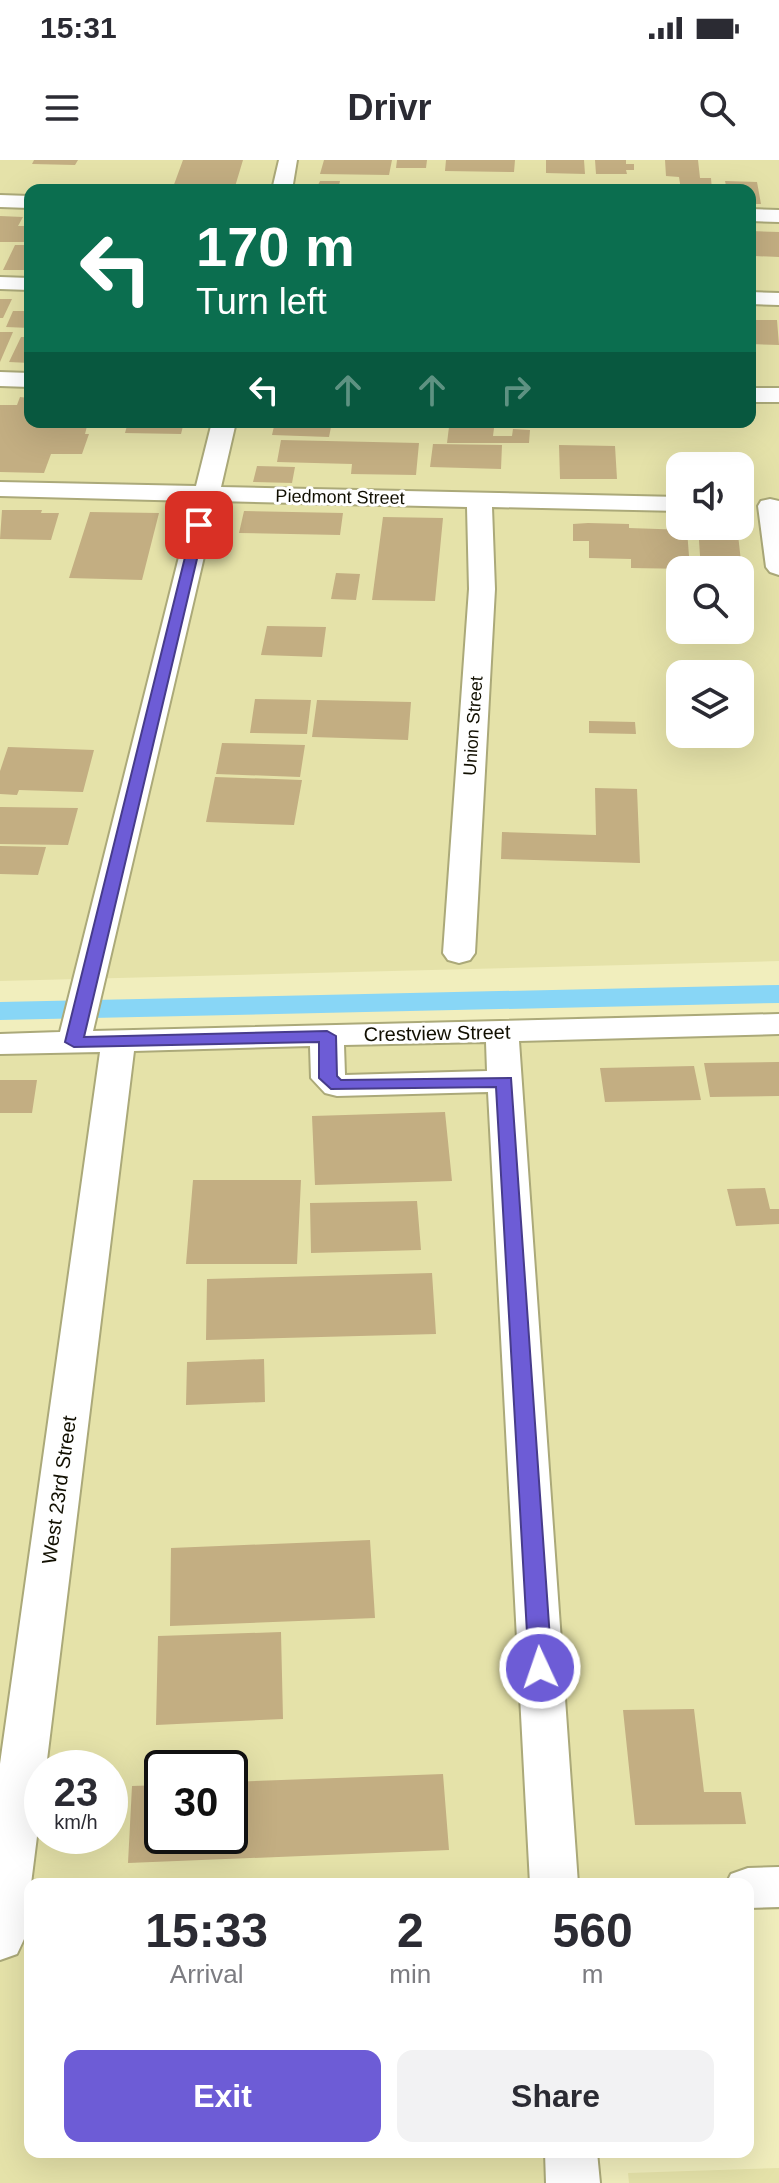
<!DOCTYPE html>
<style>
body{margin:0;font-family:Arial,sans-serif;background:#f2f2f3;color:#2b2b33;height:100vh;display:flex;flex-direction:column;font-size:30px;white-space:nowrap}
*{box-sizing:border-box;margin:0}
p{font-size:26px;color:#7c7c81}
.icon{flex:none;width:44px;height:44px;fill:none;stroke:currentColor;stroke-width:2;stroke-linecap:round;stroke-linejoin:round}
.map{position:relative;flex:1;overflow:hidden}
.details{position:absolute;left:24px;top:1718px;width:730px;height:280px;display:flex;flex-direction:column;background:#fff;border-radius:16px;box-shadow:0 8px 32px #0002}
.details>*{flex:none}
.guide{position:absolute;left:24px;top:24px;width:732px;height:244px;border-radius:16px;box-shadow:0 8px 32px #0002;background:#0b6e4f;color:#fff;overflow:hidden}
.tools{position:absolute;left:666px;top:292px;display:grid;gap:16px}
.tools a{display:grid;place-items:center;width:88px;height:88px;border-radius:16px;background:#fff;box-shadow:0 8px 32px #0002;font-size:40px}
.speed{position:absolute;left:24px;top:1590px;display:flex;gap:16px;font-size:40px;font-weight:700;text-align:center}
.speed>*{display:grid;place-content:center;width:104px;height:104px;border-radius:50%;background:#fff;box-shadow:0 8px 32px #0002;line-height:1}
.speed small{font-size:20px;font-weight:400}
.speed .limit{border:4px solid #111;border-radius:12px;background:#fff;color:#111}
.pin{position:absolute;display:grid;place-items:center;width:68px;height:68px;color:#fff;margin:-34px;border-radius:16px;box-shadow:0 4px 12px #0006}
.me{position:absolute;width:88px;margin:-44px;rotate:357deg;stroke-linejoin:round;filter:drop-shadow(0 0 6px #0008)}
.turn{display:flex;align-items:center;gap:28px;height:168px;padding:0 40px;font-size:36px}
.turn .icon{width:104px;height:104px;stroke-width:2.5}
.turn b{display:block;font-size:56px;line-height:68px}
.lanes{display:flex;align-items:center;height:76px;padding:0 40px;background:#0003;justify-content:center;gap:40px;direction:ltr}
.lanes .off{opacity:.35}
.eta{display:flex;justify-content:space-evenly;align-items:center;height:136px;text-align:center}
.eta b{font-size:48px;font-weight:600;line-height:56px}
.cta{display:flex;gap:16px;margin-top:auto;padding:16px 40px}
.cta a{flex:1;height:92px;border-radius:16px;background:#6d5cd6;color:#fff;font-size:32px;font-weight:600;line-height:92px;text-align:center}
.cta a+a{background:#f2f2f3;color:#2b2b33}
.status{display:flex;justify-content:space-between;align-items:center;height:56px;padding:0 40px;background:#fff;direction:ltr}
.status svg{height:22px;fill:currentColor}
header{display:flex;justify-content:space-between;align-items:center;height:104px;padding:0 40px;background:#fff;font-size:36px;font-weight:600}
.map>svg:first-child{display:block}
.built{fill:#e5e2a9;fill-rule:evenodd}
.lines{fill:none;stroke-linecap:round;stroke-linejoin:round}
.canal{fill:#88d6f6;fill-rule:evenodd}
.building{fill:#c3ae82}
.minor-casing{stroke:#aba979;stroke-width:4}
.minor{fill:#fff;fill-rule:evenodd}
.route{fill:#6d5cd6;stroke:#473c8b;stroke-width:2}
.labels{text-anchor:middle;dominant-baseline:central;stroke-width:6;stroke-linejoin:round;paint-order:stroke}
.far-street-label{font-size:18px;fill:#110f01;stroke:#fff}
.street-label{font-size:20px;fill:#110f01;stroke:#fff}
</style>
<div class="status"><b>15:31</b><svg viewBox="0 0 49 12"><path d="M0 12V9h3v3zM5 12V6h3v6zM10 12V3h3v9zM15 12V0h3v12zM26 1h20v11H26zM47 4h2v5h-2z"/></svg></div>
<header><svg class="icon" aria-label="menu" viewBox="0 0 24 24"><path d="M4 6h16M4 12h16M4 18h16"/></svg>Drivr<svg class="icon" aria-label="search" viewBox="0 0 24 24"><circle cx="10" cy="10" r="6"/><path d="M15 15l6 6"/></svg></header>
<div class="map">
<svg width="779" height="2023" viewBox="0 0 779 2023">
<rect width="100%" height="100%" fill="#f1eebd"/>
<path class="built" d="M0,0H779V801L0,821ZM30,30H750V262H30ZM680,306H740V366H680ZM680,410H740V470H680ZM680,514H740V574H680Z
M779,855V1750H748V1724H30V1992H598L600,2023H0V874ZM42,1608H110V1676H42ZM162,1608H230V1676H162Z
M779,2008V2023H629L628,2013Z"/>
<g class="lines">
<path class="canal" d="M779,825V843L0,860V842Z"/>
</g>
<path class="building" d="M34,0H78L75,5L32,4Z
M183,0H243L234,30H172Z
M324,0H392L389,15L320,14Z
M397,0H427L426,8H396Z
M446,0H515L514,12L445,11Z
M546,0H584L585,14L546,13Z
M595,0H626V4H634V10H626L627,14H596Z
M665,0H698L700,18H711L712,30H681L679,17L666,16Z
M320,21H340L338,30L316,29Z
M725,21L757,22L761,44H750V30H727Z
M0,56L23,57L18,66H30V82H0Z
M750,71L779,72V97L754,96Z
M15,85H30V110H3Z
M0,139H12L3,158H0Z
M13,151H30V168L6,167Z
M750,160H777L779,185L750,184Z
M0,172H13L0,202Z
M21,177H30V203L9,202Z
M20,237L30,238V262H88L85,274H89L82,294H51L44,313L0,312V245H17Z
M128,262H184L181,274L125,273Z
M275,262H332L329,277L272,275Z
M449,267L494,268L493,276H512L513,269L530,270L529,283H447Z
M281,280L419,283L416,315L351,314L352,304L277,302Z
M433,284L502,285L501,309L430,307Z
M559,285L615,286L617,319H560Z
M257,306L295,307L292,323L253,322Z
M2,350H42L41,353H59L51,380L0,379Z
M244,351L343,353L340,375L239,373Z
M90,352L159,353L142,420L69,418Z
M383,357L443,358L435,441L372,440Z
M588,363L629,364V368L687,370L690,409L631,408V399L589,398V381H573V364Z
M698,366H737L742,410H701Z
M336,413L360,414L356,440L331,439Z
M267,466L326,467L322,497L261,495Z
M255,539L311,540L307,574L250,573Z
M317,540L411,542L408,580L312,577Z
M589,561L635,562L636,574L589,573Z
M222,583L305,585L300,617L216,614Z
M8,587L94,590L83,632L19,630L17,635L0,634V611Z
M215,617L302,620L294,665L206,662Z
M595,628L637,629L640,703L501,699L502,672L596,675Z
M0,647L78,648L68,685L0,684Z
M0,686L46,687L38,715L0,714Z
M779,902V936L710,937L704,903Z
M694,906L701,940L605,942L600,908Z
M0,920H37L32,953H0Z
M445,952L452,1021L315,1025L312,956Z
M193,1020H301L297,1104H186Z
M765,1028L770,1049H779V1064L736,1066L727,1029Z
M417,1041L421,1090L311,1093L310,1043Z
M432,1113L436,1174L206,1180L207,1119Z
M264,1199L265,1242L186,1245L187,1202Z
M370,1380L375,1458L170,1466L171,1388Z
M281,1472L283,1559L156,1565L158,1476Z
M694,1549L704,1632H741L746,1664L635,1665L623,1550Z
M443,1614L449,1690L128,1703L132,1626L162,1625V1676H230V1622Z"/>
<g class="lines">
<defs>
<path id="minor" d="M279,0H297L292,30H272Z
M0,35L30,36V48L0,47Z
M750,49L779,50V62L750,61Z
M0,117L30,118V130L0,129Z
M750,132L779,133V145L750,144Z
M0,212L30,213V227L0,226Z
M750,228H779V242H750Z
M212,262H236L221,327L680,337V351L492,347L495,429L475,793L470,800L459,803L448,800L443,793L469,429L467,347L217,341L93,871L779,854V874L519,881L578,1724H530L488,932L337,936L325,933L311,918L310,886L134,891L46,1608H42V1637L24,1779L17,1794L0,1800V1604L100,892L0,894V874L60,872L193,341L0,336V322L196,326ZM486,882L487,911L345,915L344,885Z
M770,339L779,341V415L770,412L766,407L758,346L761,341Z
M779,1707V1747L748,1748V1724H726L731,1714L748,1708Z
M545,1992H597L600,2023H546Z"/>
</defs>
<use href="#minor" class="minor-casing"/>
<use href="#minor" class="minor"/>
</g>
<path class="route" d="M199,362L205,365L84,877L327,871L336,876L337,916L341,920L511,918L552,1508L548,1514L540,1517L532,1514L529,1508L496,927L331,929L319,918V882L74,887L65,882L193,365Z"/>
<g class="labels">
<g class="far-street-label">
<text transform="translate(340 337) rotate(1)">Piedmont Street</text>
<text transform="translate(473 566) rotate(-86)">Union Street</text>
</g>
<g class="street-label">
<text transform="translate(437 873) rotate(-1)">Crestview Street</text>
<text transform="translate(59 1330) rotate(-82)">West 23rd Street</text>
</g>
</g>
</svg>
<div class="tools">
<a><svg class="icon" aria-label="sound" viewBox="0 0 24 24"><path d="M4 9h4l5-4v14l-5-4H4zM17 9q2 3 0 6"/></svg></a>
<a><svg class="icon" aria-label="search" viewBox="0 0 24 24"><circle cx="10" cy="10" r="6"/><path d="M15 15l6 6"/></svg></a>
<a><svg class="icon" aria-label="layers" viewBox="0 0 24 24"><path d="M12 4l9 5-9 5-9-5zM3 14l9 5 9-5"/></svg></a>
</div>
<div class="speed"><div>23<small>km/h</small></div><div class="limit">30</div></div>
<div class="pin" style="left:199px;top:365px;background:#d93025"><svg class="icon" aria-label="arrive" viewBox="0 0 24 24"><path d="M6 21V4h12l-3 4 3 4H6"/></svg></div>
<svg class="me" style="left:540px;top:1508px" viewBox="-20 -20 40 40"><circle r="17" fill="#6d5cd6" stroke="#fff" stroke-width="3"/><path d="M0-11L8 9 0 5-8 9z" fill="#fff"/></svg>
<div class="guide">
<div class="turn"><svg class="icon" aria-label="left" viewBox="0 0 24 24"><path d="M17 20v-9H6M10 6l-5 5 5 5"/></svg><div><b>170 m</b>Turn left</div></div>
<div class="lanes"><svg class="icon" aria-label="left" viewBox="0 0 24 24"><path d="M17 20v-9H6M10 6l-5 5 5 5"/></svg><svg class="icon off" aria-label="ahead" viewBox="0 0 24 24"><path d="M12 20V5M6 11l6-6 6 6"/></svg><svg class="icon off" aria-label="ahead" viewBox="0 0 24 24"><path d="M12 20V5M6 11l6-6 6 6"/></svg><svg class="icon off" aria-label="right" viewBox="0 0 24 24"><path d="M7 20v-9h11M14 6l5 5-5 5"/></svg></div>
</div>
<section class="details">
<div class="eta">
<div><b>15:33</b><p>Arrival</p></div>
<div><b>2</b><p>min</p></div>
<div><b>560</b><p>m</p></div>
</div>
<div class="cta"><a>Exit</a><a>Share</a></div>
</section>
</div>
